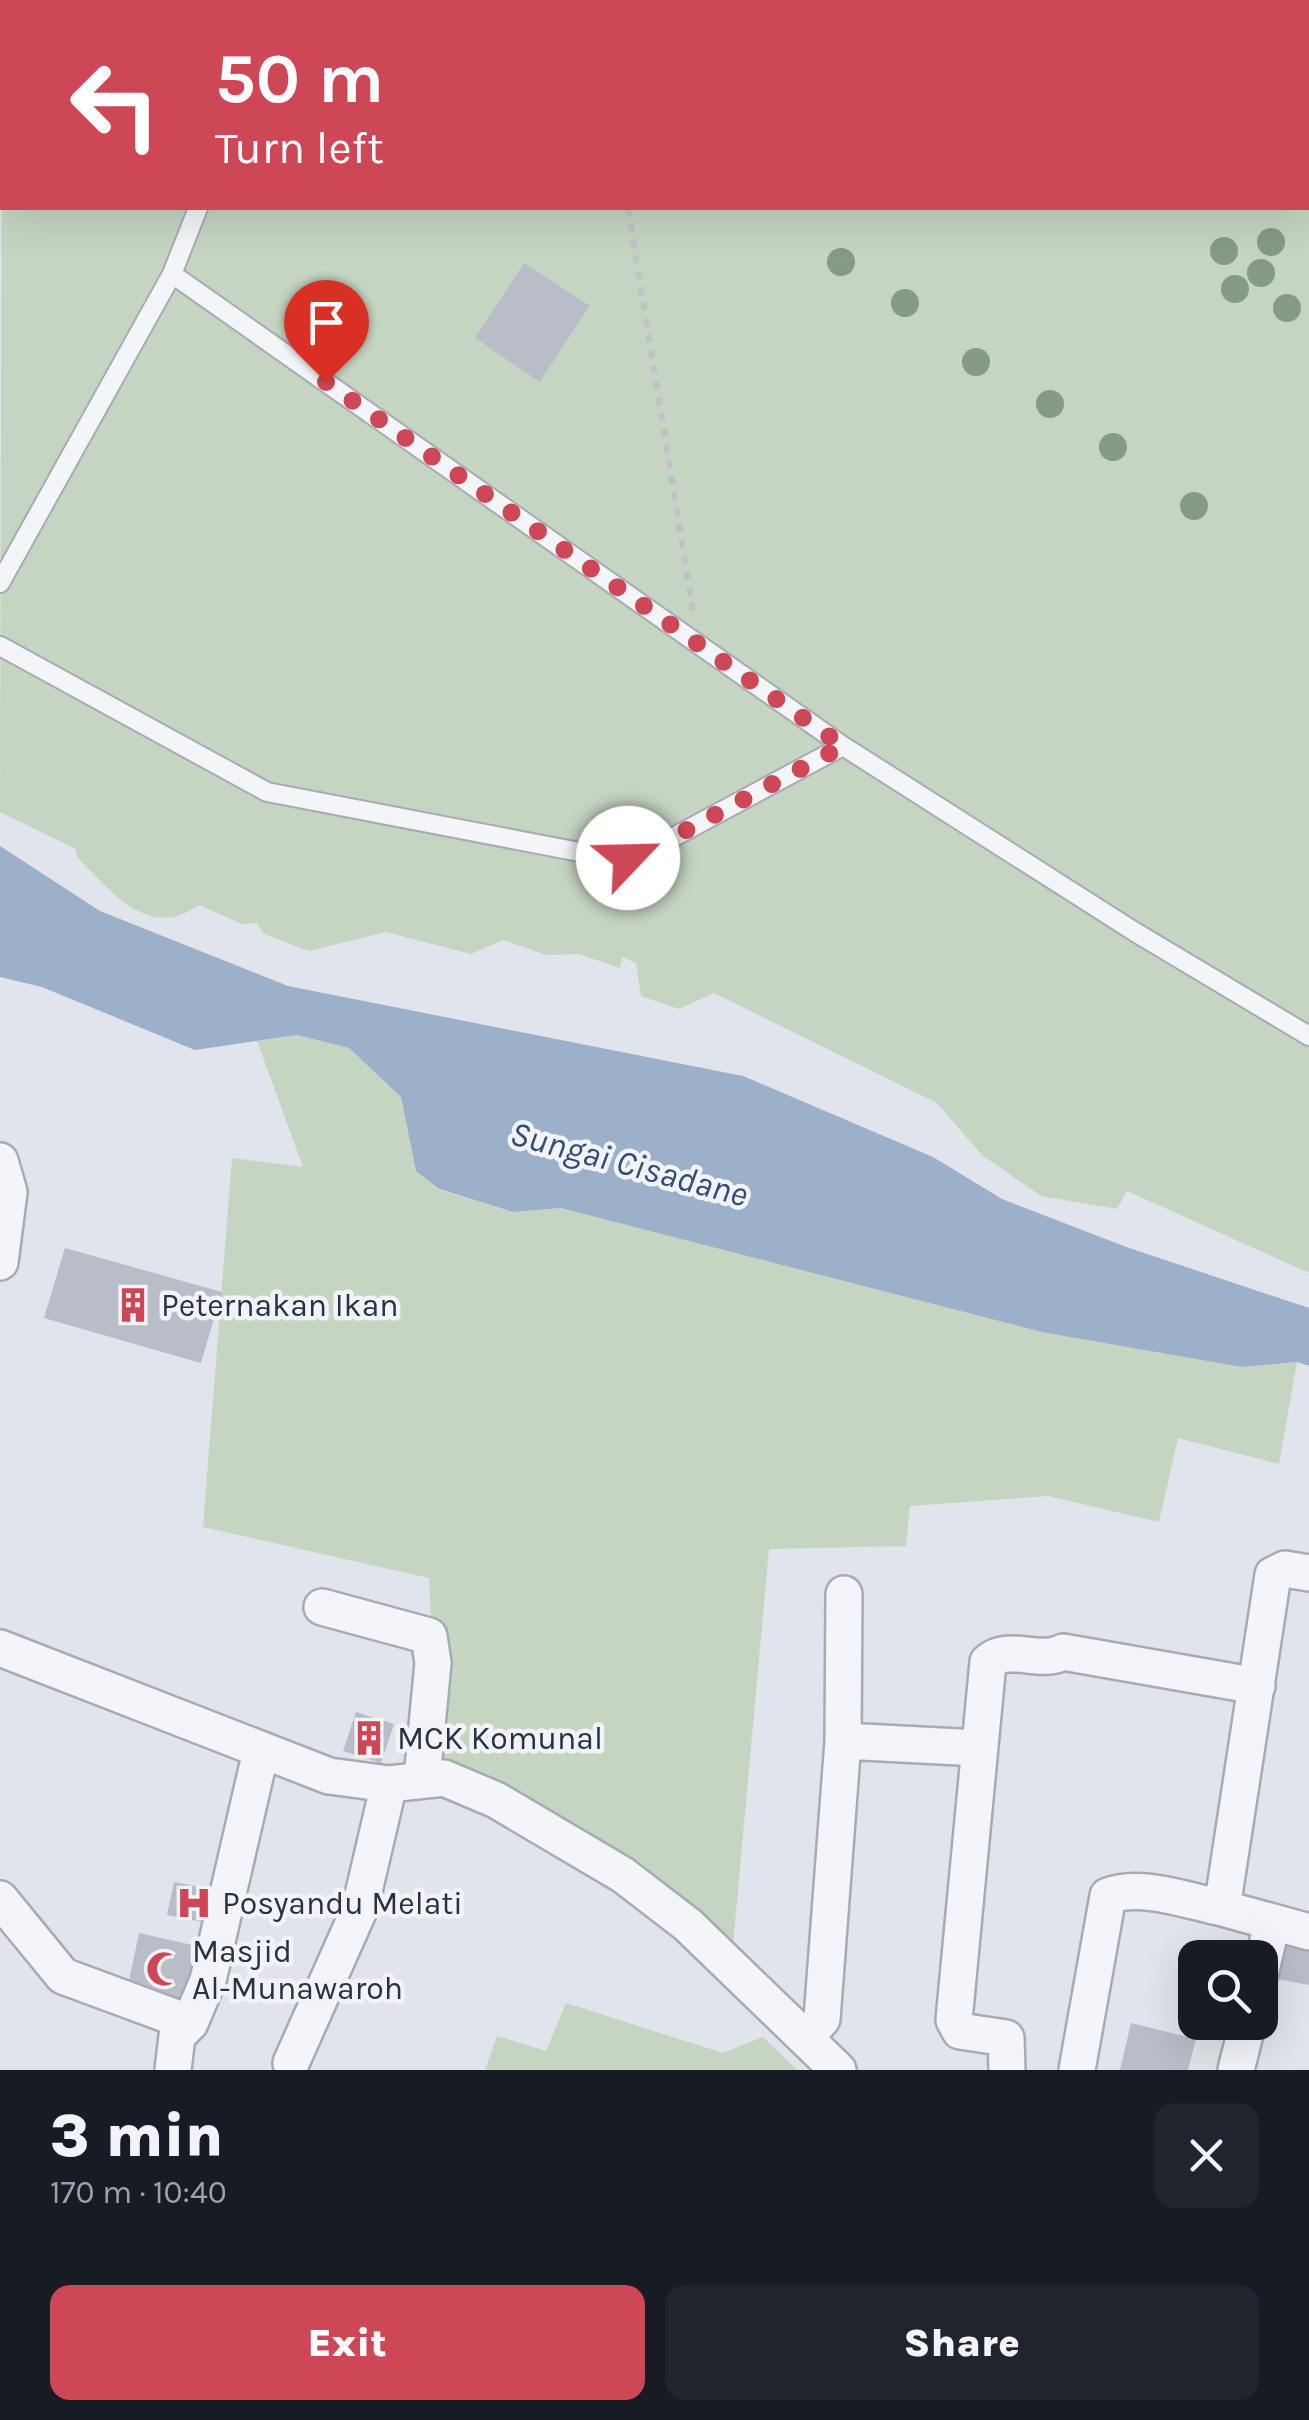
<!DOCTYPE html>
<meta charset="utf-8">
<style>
body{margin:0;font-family:Karla,sans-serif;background:#20242c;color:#f1f3f6;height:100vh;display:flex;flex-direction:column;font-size:38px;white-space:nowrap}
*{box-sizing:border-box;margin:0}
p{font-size:32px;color:#9ea1a6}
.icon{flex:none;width:55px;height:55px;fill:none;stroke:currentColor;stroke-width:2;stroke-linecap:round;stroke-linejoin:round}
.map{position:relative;height:2070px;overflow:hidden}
.side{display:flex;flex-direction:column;background:#171b24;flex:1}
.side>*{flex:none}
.banner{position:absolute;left:0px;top:0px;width:1310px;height:210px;box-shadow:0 10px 40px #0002;background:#ce4756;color:#fff;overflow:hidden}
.buttons{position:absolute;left:1178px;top:1940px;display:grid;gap:20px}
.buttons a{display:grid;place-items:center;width:100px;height:100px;border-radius:20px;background:#171b24;box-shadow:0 10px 40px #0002;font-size:50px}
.pin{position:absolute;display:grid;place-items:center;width:85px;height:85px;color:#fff;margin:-102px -42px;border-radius:50% 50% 50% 0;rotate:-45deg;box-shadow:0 0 10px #0007}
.pin .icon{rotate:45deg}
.me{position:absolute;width:110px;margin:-55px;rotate:66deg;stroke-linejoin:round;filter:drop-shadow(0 0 8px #0008)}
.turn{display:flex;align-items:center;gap:35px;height:210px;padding:0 50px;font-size:45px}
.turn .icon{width:130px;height:130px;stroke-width:2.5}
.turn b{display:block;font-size:70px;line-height:85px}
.round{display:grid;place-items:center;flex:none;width:105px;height:105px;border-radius:20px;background:#20242c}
.summary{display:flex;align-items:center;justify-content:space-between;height:170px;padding:0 50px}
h1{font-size:60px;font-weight:800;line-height:75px}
.primary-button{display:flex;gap:20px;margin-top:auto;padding:20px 50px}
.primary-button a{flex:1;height:115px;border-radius:20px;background:#ce4756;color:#fff;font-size:40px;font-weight:800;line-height:115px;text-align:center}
.primary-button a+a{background:#20242c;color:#f1f3f6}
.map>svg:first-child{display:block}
.green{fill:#c6d4c2;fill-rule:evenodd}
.water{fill:#9cb0ca}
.building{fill:#b8bdc7}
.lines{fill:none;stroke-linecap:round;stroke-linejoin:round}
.service-casing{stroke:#a6abb4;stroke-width:22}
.minor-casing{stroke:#a6abb4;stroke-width:40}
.path{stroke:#bfc2c9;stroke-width:6;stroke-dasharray:8 8;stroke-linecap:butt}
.service{stroke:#f4f5f8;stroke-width:18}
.minor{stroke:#f4f5f8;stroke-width:35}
.tree{fill:#869a88}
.route{stroke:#ce4756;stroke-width:18;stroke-dasharray:0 32.4}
.labels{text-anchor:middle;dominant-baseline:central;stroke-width:9;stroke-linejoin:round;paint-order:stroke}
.poi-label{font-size:32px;fill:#293142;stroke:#f1f3f7;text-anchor:start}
.water-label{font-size:35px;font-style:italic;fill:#334e76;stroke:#f1f3f7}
</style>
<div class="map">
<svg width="1309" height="2070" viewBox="0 0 1309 2070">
<rect width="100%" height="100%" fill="#e1e4ea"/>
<path class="green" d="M16,0H1309V1273L1127,1191L1117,1209L1041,1196L982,1155L937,1103L714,993L679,1009L641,996L636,963L622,957L620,968L579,954L547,955L503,940L471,954L386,932L309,951L264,934L257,923L242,924L199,905C148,941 112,892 77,857L76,849L0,812L2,24V208H1308V2ZM524,264L590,307L540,381L475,338Z
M297,1035L349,1048L401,1097L416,1170L439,1190L513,1212L561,1208L1242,1367L1297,1362L1279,1464L1178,1438L1159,1522L1048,1496L910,1506L906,1546L769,1549L732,1956L439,1761L429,1578L203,1527L232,1158L303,1167L257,1041Z
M566,2003L723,2053L763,2037L797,2070H485L497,2036L546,2051Z"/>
<path class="water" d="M0,846L100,911L288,986L743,1076L933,1157L1002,1199L1129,1248L1309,1308V1366L1297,1362L1242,1367L1042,1332L561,1208L513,1212L439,1189L416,1171L401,1097L349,1048L297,1035L195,1050L42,987L0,977Z"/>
<path class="building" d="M524,263L590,306L540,382L475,338Z
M65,1248L222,1292L201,1363L44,1318Z
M356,1712L394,1724L381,1763L343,1751Z
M174,1882L221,1891L214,1924L167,1915Z
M139,1933L201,1947L188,2004L127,1991Z
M1284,1935L1309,1939V1985L1277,1979Z
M1131,2023L1196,2039L1188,2070H1120Z"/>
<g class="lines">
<defs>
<path id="service" d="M271,2L272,0
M172,274L843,746L1135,932L1309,1036
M0,583L172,274L198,208
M0,646L267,792L600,856L640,855L843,746"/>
<path id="minor" d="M0,1161L9,1192L0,1262
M1309,1573L1285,1569L1273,1575L1222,1908L1309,1932
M322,1607L429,1636L433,1663L422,1778
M0,1648L329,1776L389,1784L444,1778L496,1800L623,1875L688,1925L838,2070
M843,1741L979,1748
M0,1899L63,1976L190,2023
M1260,1974L1272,1924
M806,2037L822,2019L843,1741L844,1594
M291,2063L360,1908L389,1784
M173,2070L177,2036L190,2023L208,1980L261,1751
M1007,2070L1006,2038L960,2031L954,2020L988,1662C1008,1643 1040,1665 1063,1652L1257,1686
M1077,2070L1108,1896C1140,1883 1189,1901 1222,1908
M1236,2070L1248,2022"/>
</defs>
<use href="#service" class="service-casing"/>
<use href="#minor" class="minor-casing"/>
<path class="path" d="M627,2L628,0
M628,208L693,611"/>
<use href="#service" class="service"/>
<use href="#minor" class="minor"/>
</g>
<g class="tree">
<circle cx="1271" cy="242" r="14"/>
<circle cx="1224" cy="251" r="14"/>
<circle cx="841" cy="262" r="14"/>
<circle cx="1261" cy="273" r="14"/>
<circle cx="1235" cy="289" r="14"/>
<circle cx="905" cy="303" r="14"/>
<circle cx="1287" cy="308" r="14"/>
<circle cx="976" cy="362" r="14"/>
<circle cx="1050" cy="404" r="14"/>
<circle cx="1113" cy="447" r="14"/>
<circle cx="1194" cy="506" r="14"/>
</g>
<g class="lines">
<path class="route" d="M326,382L843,746L640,855L628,858"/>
</g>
<defs>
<symbol id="building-bare" viewBox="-9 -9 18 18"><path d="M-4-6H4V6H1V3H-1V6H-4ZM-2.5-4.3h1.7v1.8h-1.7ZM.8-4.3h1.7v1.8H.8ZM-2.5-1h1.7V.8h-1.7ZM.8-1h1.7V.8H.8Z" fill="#ce4756" stroke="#f1f3f7" stroke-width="2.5" paint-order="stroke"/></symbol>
<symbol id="hospital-bare" viewBox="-9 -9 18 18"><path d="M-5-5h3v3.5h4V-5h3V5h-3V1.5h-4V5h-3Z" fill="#ce4756" stroke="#f1f3f7" stroke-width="2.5" paint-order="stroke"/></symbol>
<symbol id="mosque-bare" viewBox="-9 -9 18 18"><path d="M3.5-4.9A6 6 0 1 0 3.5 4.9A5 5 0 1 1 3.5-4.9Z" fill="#ce4756" stroke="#f1f3f7" stroke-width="2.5" paint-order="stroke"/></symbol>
</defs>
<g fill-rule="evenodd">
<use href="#building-bare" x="108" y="1280" width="50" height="50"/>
<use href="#building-bare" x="344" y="1713" width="50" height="50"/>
<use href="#hospital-bare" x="169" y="1878" width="50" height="50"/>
<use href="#mosque-bare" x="139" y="1944" width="50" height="50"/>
</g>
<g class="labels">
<g class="poi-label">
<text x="161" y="1305">Peternakan Ikan</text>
<text x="397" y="1738">MCK Komunal</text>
<text x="222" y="1903">Posyandu Melati</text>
<text x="192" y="1951">Masjid<tspan x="192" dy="37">Al-Munawaroh</tspan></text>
</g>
<g class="water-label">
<text transform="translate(629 1164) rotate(15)">Sungai Cisadane</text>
</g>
</g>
</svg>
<div class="buttons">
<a><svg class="icon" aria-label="search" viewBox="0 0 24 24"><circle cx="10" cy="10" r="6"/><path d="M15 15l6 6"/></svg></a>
</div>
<div class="pin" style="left:326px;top:382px;background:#d93025"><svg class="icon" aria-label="arrive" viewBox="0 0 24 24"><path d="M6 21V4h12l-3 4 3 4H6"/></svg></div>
<svg class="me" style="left:628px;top:858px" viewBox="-20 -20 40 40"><circle r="19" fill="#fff"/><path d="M0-13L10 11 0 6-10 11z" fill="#ce4756"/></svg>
<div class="banner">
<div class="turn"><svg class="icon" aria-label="left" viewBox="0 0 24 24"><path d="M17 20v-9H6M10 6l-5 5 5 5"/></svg><div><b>50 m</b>Turn left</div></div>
</div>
</div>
<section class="side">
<div class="summary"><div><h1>3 min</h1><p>170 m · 10:40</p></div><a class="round"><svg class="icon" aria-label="close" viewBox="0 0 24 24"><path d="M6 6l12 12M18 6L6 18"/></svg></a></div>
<div class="primary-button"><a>Exit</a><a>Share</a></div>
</section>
